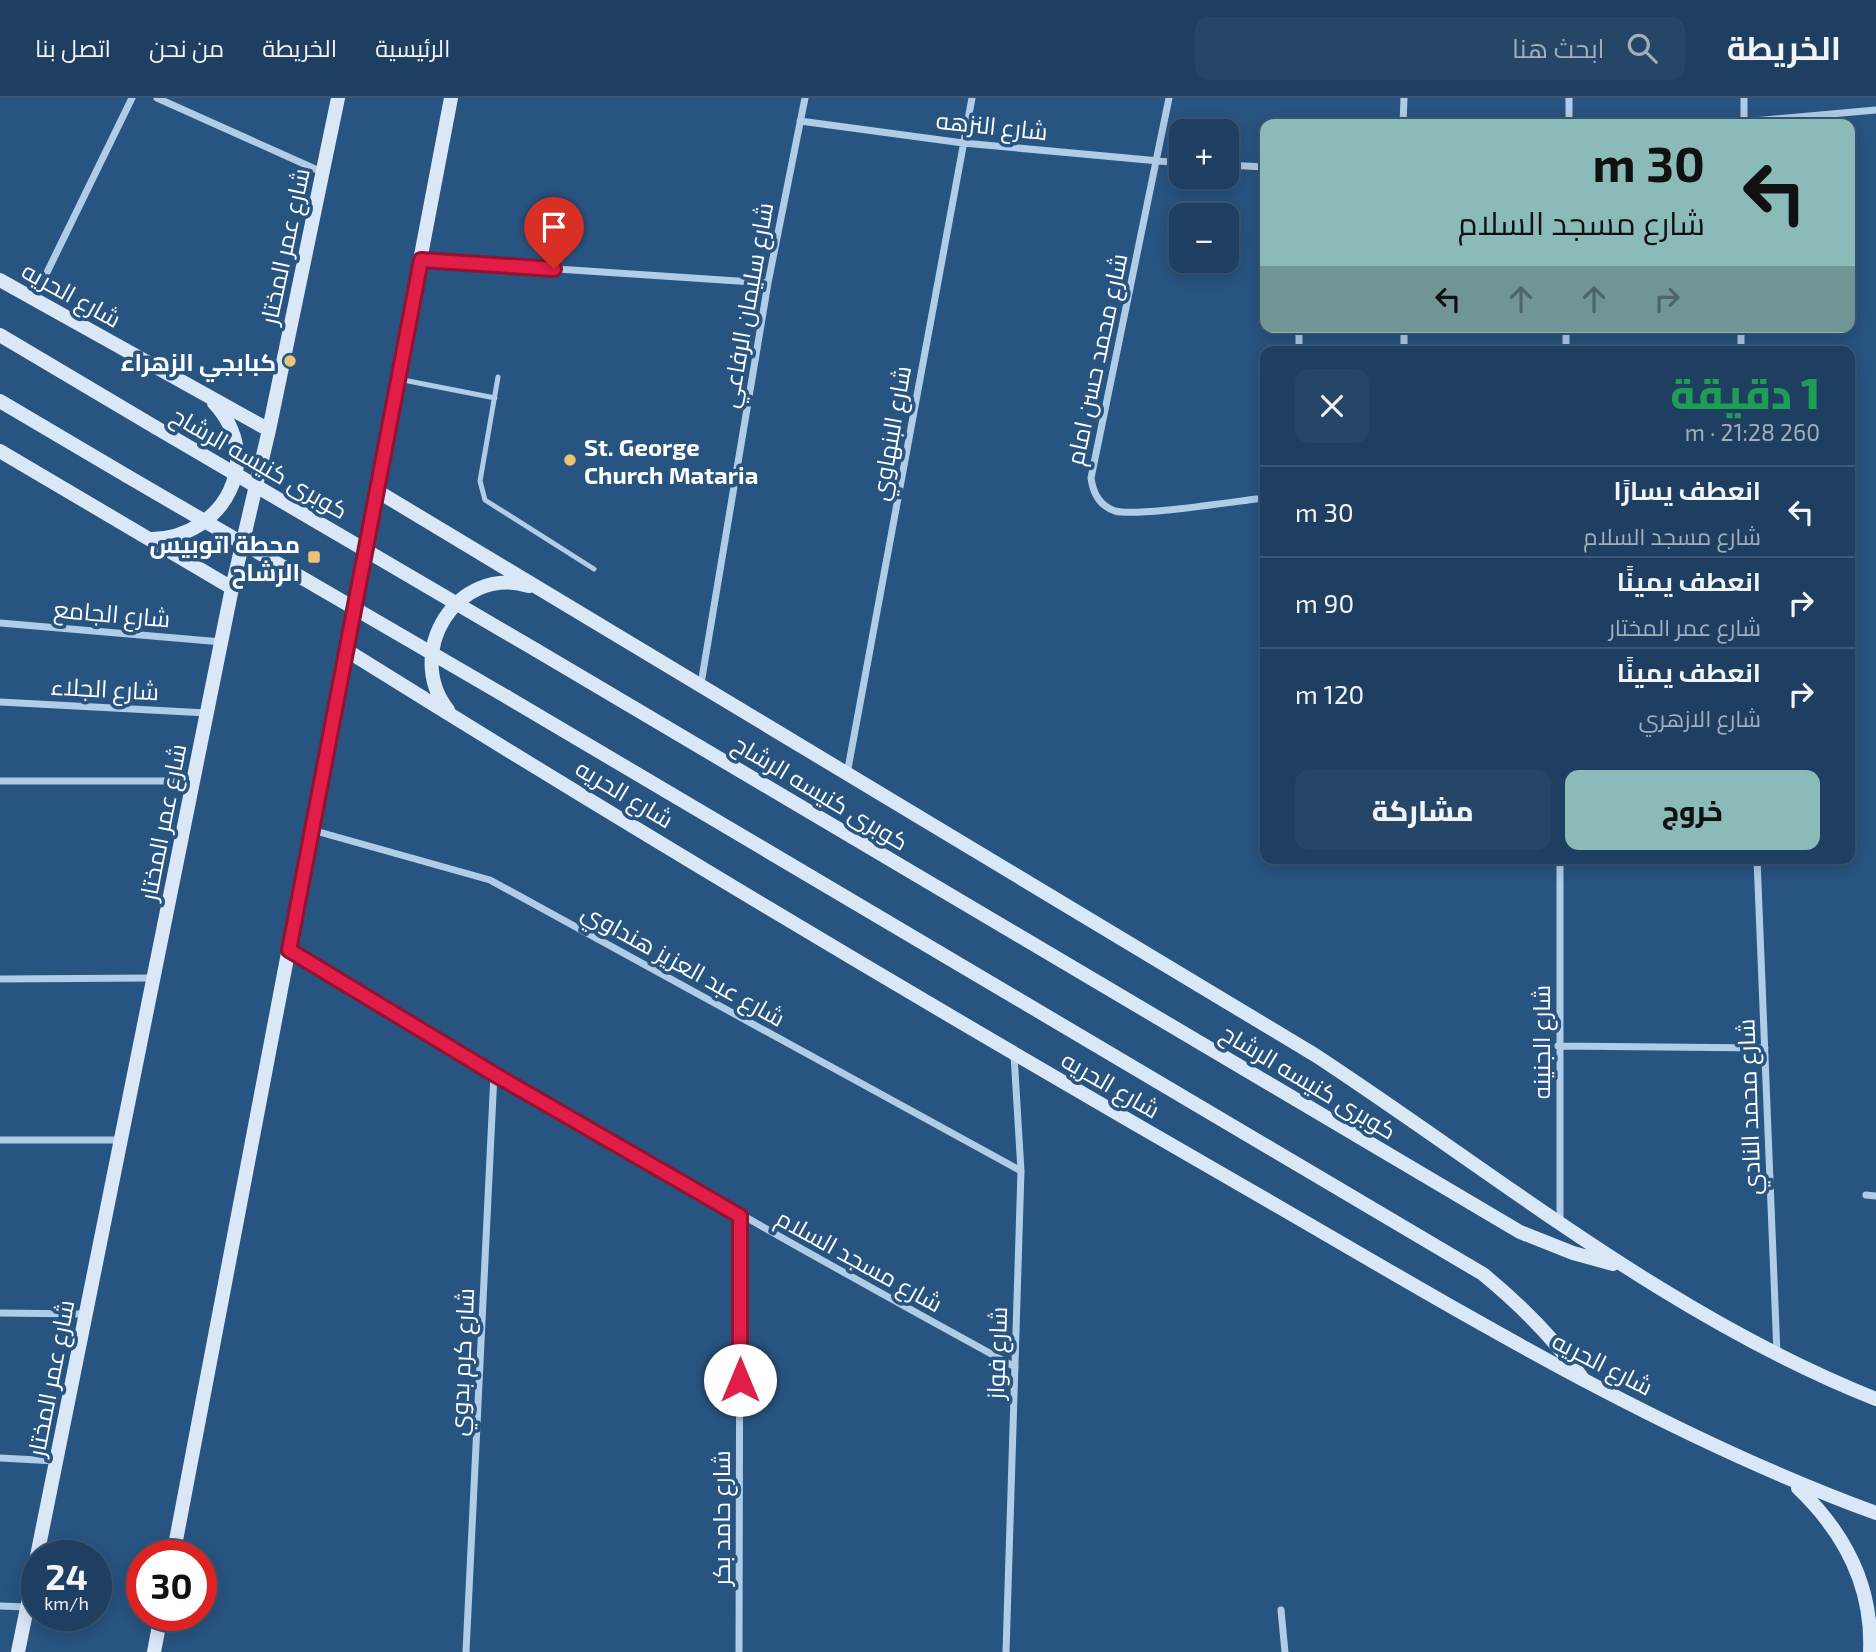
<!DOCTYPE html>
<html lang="ar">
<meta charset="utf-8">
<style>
body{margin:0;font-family:"Exo 2",Cairo,sans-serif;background:#264667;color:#f1f3f6;direction:rtl;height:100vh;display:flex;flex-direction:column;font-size:26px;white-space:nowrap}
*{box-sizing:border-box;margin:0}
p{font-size:23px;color:#a1afbd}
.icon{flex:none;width:38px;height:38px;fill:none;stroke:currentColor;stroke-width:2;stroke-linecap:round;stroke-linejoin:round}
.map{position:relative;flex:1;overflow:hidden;direction:ltr}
.sheet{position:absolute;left:1260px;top:248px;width:595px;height:518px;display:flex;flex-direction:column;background:#1e3f61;border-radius:14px;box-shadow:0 4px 18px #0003,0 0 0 2px #3c5876;direction:rtl}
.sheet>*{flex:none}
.guide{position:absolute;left:1260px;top:21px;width:595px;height:214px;border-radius:14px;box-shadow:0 4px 18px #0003,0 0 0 2px #3c5876;direction:rtl;background:#8bbbb9;color:#111;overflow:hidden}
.buttons{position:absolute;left:1169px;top:21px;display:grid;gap:14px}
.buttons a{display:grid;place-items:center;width:70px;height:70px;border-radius:14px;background:#1e3f61;box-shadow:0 4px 18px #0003,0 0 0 2px #3c5876;font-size:35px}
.speed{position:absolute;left:21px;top:1442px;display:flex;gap:14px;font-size:35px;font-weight:700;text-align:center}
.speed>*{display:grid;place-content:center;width:91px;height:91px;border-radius:50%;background:#1e3f61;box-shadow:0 4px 18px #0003,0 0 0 2px #3c5876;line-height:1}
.speed small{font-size:18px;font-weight:400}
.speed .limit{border:10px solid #d22;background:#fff;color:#111}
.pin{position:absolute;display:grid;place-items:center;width:60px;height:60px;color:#fff;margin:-72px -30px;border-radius:50% 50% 50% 0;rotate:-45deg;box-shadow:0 0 7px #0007}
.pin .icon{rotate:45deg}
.me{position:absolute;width:77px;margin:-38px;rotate:0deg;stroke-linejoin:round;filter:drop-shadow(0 0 5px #0008)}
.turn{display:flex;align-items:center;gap:24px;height:147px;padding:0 35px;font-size:32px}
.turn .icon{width:91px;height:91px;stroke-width:2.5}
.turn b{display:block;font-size:49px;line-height:60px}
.lanes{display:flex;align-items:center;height:66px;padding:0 35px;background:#0003;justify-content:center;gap:35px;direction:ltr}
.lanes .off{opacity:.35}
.round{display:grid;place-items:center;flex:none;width:74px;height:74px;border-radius:14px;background:#264667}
.headline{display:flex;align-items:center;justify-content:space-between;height:119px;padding:0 35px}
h1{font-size:42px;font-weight:800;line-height:52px;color:#1e9e55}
.button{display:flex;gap:14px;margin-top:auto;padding:14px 35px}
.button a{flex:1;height:80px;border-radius:14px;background:#8bbbb9;color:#111;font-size:28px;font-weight:800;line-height:80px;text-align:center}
.button a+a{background:#264667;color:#f1f3f6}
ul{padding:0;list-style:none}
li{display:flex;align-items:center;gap:21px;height:91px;padding:0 35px;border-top:2px solid #3c5876}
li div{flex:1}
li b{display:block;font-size:26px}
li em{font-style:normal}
header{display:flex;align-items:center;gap:42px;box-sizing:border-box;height:98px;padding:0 35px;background:#1e3f61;border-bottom:2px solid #3c5876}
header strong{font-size:33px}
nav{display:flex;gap:38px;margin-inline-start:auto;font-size:24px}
.search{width:490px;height:63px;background:#264667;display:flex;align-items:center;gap:18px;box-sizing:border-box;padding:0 24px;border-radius:14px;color:#a1afbd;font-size:26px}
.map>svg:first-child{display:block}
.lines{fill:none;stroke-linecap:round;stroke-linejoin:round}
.lane{stroke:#b0cce6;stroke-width:5}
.street{stroke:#b0cce6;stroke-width:7}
.secondary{stroke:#d9e7f6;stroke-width:14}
.secondary-bridge{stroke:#d9e7f6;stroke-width:14}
.route-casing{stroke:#92132f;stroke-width:18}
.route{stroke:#e11d48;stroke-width:12}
.poi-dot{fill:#edc477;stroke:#285481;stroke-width:2.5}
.labels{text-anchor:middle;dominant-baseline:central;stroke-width:7;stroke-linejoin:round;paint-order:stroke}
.street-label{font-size:24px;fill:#fff;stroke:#285481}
.poi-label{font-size:24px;font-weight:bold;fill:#fff;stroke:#285481;text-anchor:end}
</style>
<header>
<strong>الخريطة</strong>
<div class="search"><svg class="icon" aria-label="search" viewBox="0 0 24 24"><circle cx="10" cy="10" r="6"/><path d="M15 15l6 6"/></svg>ابحث هنا</div>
<nav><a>الرئيسية</a><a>الخريطة</a><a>من نحن</a><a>اتصل بنا</a></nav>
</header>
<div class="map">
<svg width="1876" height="1554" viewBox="0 0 1876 1554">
<rect width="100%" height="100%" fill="#285481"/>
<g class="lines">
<path class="lane" d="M498,279L480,383L485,402L594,471
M398,281L495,300"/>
<path class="street" d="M157,0L322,74
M1169,0L1091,380C1093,395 1100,408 1115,413C1137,419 1236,403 1265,400
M800,23L963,45L1181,65
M1403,26L1404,0
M1569,26V0
M1720,26L1876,12
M1744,26V0
M1227,67L1265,69
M421,162L768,185
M34,201L132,0
M1299,229V254
M1404,229V254
M1566,254V229
M1741,254V229
M0,525L222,544
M701,586L768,185L805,0
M0,604L207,615
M847,676L972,0
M0,683H193
M312,732L490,782L1021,1073
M1757,761L1777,1256
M289,852C528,997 770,1135 1015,1269
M0,881L153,880
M1558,948L1765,950
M0,1042H121
M1866,1097L1876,1098
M1560,1123V761
M0,1215L86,1216
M0,1360L56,1363
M0,1508L27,1509
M1281,1512L1285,1554
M466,1554L494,976
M739,1554L740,1118
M1006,1554L1021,1073L1014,957"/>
<path class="secondary" d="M0,182L269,332
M0,237L155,329
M0,303L127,378
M0,353L232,490
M377,393L1315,957C1498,1077 1671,1220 1876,1301
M152,441C224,439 266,361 214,305
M346,552C641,736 940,914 1241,1087C1448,1206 1652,1333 1876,1415
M536,552L1520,1134L1573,1155L1613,1166
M507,599L1483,1176C1522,1208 1554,1240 1583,1281
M448,612C403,555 457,466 529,488
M1798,1390C1845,1435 1873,1489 1870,1554
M37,1458L232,490L269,332L338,0
M173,1458L451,0
M18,1554L37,1461
M154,1554L161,1517"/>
<path class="secondary-bridge" d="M155,329L536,552
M127,378L507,599"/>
</g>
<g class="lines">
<defs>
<path id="route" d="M554,171L421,162L289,852L494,976L740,1118V1282"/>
</defs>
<use href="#route" class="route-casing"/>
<use href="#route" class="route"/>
</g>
<g class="poi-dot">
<circle cx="290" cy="263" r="7"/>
<circle cx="570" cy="362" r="7"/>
<rect x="307" y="452" width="14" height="14" rx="3.5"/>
</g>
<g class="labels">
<g class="street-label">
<text transform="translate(992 27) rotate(6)">شارع النزهه</text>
<text transform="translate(284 148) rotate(-78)">شارع عمر المختار</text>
<text transform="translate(72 196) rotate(29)">شارع الحريه</text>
<text transform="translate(746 207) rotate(-80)">شارع سليمان الرفاعي</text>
<text transform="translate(1096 261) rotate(-78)">شارع محمد حسن امام</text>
<text transform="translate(890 335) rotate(-80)">شارع البنهاوي</text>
<text transform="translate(260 364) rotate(30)">كوبرى كنيسه الرشاح</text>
<text transform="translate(112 515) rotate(5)">شارع الجامع</text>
<text transform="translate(105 590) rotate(3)">شارع الجلاء</text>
<text transform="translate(821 694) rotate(31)">كوبرى كنيسه الرشاح</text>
<text transform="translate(625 695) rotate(31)">شارع الحريه</text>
<text transform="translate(162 724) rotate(-79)">شارع عمر المختار</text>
<text transform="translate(684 866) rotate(29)">شارع عبد العزيز هنداوي</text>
<text transform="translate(1540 944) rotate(-90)">شارع الجنينه</text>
<text transform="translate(1309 983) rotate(31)">كوبرى كنيسه الرشاح</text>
<text transform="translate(1111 986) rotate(30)">شارع الحريه</text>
<text transform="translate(1748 1009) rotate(-92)">شارع محمد النادي</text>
<text transform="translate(860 1162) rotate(29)">شارع مسجد السلام</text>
<text transform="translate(996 1255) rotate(-88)">شارع فواز</text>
<text transform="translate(461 1264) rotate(-87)">شارع كرم بدوي</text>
<text transform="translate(1603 1265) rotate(27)">شارع الحريه</text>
<text transform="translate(50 1280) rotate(-79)">شارع عمر المختار</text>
<text transform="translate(720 1420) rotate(-90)">شارع حامد بكر</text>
</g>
<g class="poi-label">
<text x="276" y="263">كبابجي الزهراء</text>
<text x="584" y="348" text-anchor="start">St. George<tspan x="584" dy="28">Church Mataria</tspan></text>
<text x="300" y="445">محطة اتوبيس<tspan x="300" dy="28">الرشاح</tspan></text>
</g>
</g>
</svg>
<div class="buttons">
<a>+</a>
<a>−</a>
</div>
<div class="speed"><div>24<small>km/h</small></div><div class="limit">30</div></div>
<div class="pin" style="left:554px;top:171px;background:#d93025"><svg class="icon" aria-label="arrive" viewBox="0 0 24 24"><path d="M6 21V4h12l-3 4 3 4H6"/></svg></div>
<svg class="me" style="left:740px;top:1282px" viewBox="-20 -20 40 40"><circle r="19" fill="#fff"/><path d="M0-13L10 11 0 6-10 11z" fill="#e11d48"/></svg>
<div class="guide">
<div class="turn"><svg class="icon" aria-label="left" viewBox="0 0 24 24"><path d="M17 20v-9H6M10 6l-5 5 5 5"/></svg><div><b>30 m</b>شارع مسجد السلام</div></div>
<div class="lanes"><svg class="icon" aria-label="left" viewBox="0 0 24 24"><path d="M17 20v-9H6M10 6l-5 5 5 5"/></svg><svg class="icon off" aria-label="ahead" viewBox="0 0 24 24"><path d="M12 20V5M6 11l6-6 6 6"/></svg><svg class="icon off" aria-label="ahead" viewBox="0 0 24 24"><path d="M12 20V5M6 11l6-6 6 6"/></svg><svg class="icon off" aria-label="right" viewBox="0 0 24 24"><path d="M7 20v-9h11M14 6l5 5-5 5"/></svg></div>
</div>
<section class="sheet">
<div class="headline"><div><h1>1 دقيقة</h1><p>260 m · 21:28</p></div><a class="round"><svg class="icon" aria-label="close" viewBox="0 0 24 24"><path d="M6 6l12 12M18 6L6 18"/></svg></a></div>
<ul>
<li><svg class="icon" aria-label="left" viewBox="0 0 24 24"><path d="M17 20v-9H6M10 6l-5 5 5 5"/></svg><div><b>انعطف يسارًا</b><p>شارع مسجد السلام</p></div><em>30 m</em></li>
<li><svg class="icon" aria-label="right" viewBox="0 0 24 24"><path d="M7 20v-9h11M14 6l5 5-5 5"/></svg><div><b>انعطف يمينًا</b><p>شارع عمر المختار</p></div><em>90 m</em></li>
<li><svg class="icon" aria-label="right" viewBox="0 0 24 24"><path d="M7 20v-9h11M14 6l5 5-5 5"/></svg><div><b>انعطف يمينًا</b><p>شارع الازهري</p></div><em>120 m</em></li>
</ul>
<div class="button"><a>خروج</a><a>مشاركة</a></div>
</section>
</div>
